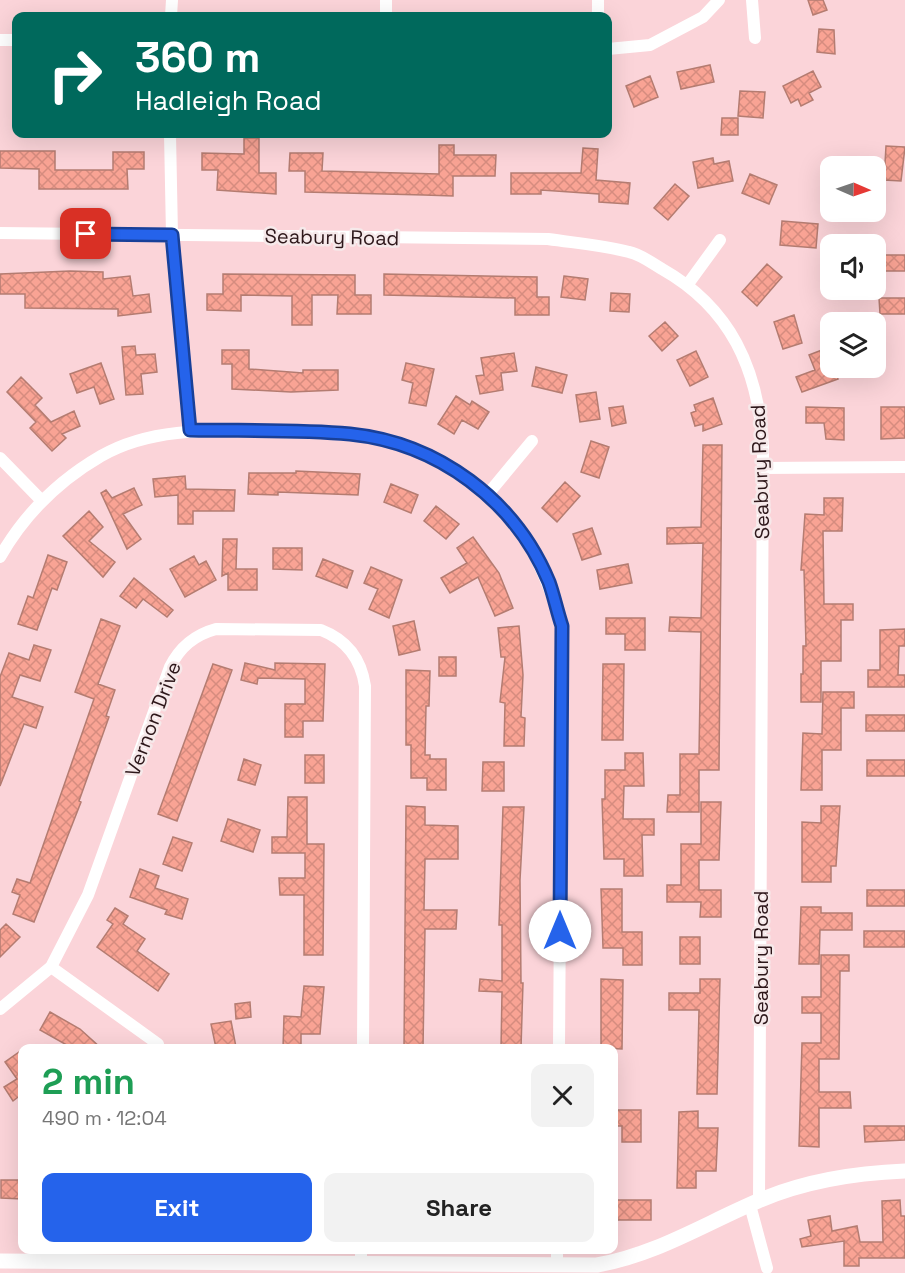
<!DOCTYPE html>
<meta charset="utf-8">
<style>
body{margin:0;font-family:"Space Grotesk",sans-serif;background:#f2f2f2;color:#222;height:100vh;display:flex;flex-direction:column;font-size:22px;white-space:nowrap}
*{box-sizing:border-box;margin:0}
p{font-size:20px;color:#767676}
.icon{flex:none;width:33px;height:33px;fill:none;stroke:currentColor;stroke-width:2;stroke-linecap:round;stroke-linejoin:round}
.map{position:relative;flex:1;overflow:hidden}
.sheet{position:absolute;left:18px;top:1044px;width:600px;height:210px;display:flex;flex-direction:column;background:#fff;border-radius:12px;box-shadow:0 6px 24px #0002}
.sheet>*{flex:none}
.top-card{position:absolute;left:12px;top:12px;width:600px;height:126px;border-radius:12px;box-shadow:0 6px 24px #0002;background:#00695c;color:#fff;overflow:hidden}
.needle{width:39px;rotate:92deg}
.fabs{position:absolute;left:820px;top:156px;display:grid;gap:12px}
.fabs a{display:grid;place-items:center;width:66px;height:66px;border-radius:12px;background:#fff;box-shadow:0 6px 24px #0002;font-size:30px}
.pin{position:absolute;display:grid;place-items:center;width:51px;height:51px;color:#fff;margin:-26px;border-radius:12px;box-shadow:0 3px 9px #0006}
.me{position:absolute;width:66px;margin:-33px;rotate:0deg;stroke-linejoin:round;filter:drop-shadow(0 0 4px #0008)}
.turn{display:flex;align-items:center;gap:21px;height:126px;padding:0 24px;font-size:27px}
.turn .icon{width:78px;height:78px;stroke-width:2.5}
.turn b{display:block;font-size:42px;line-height:51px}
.round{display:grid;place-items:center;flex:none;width:63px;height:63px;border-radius:12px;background:#f2f2f2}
.overview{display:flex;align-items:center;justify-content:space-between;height:102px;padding:0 24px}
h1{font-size:36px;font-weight:600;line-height:45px;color:#1e9e55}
.action{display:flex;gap:12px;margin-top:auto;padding:12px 24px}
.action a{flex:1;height:69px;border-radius:12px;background:#2563eb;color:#fff;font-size:24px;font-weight:600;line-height:69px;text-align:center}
.action a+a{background:#f2f2f2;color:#222}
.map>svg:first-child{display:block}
.building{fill:url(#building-cross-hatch);stroke:#b47c71;stroke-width:1.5}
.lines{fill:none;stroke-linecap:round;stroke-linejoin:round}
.minor{stroke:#fff;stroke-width:12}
.tertiary{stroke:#fff;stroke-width:15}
.route-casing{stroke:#184099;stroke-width:15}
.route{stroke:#2563eb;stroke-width:10}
.labels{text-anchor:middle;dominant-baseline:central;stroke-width:5;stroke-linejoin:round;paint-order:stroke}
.street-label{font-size:20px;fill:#2d171a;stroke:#f6e9ea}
</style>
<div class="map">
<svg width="905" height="1273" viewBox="0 0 905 1273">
<defs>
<pattern id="building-cross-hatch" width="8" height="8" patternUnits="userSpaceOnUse" patternTransform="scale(1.5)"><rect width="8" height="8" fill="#f9a394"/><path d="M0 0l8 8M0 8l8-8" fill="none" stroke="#d68c7f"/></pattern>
</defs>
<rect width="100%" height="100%" fill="#fbd4d9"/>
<path class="building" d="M808,0H823L827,10L813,15Z
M819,29L834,30L835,54L817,52Z
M710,65L714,82L681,89L677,72Z
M813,71L821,87L809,93L813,100L801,106L798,99L791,103L783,86Z
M650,76L658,97L634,107L626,86Z
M740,91L765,92L763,118L738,116Z
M722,118H738V135H721Z
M244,138H259V173H276V194L217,190L218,170H202V153L244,154Z
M439,145H454V155H496L495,176H453V196L424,195L305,192V171H289L290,153H323L322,171L439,174Z
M886,146L905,147L901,181L884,180Z
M583,148L598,149L596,180L630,183L628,204L599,202V194L541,190V194H511V173H581Z
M0,151H55V170H113V152H144V169H127L128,189H39V169L0,168Z
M713,158L714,164L729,161L733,181L698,188L693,162Z
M750,174L777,185L769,204L742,193Z
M675,184L689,196L668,220L654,208Z
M782,221L818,224L816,248L780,245Z
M876,255H905V271H876Z
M767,264L782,277L757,306L742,292Z
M70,271L103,272V279L130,276L133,296L149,294L151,312L118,316V309L25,308V294H0V274Z
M223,274L355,275V295H371V314H337L338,295H312V325H292V296L241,295V311L207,310V294H223Z
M384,274L537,277V297H549V315H515V298L384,295Z
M564,276L588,279L585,300L561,297Z
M611,293L630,294L629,312L610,311Z
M879,298H905V314H880Z
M794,315L802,343L783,349L774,322Z
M665,322L678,336L662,351L649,336Z
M135,346L136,355L155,354L157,372L141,374L143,394L126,395L122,347Z
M827,348L831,368H834L838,379L802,392L796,377L815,370L809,355Z
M222,350H249V369L303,373V370H338V390L291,392L232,389V364H222Z
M696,351L708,377L690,386L677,360Z
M514,353L517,371L501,373L503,390L480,394L476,376L484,375L481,358Z
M101,363L114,399L100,404L94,387L77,393L70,374Z
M406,363L434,369L426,406L409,403L413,383L402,380Z
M536,367L567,375L562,393L532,386Z
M21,377L42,398L35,405L51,422L74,411L80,426L62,434L66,438L52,451L30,428L36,422L7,392Z
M596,392L600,419L580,422L576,395Z
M456,396L470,405L472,401L489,412L478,429L462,420L454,434L438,424Z
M713,398L722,424L703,431V424L695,426L691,413L696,411L694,405Z
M623,406L626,423L612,426L609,408Z
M806,407L844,408V440L826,439L824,423H806Z
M881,407H905V438L881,439Z
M591,441L609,447L599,478L581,472Z
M703,445H722L719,770H699V812H667L668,795H680V754H699L701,632L669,631L670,617L701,618L703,543L667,544V528L701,527Z
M296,471L360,474L358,495L278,492V495L248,494L249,473H296Z
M185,476L186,489L235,490L234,511H193V524H178V495L155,497L153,479Z
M565,482L580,496L557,522L542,508Z
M391,484L418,495L411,513L384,502Z
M134,488L142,505L123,514L141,539L127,549L101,493L106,490L112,498Z
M824,498H843L842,531H823L824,604H853V620H841V661H821V702H801V674H803V646H806L804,570H801L805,514L824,515Z
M436,506L459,524L446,539L424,521Z
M89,511L103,527L89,541L115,562L103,577L63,536Z
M592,528L601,554L582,560L573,534Z
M473,537L499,573L513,608L495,616L478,577L450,593L441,578L467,563L457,548Z
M223,539H237L236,569H257V590H228V573L222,576Z
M273,548H302V570L273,569Z
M48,555L67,562L57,590L52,588L37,630L18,624L28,596L33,598Z
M194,556L199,565L206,561L216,580L185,597L170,569Z
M323,559L353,571L347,588L316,576Z
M628,564L632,583L600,589L597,570Z
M371,567L402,580L389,618L369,609L378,589L364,583Z
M134,578L173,610L167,617L143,599L136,608L120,596Z
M606,618H645V650H625V634H606Z
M101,619L120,626L98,684L115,690L106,716L109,717L79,801L81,802L34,922L13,914L20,895L12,892L17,879L30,883L94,699L75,692Z
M414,621L420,650L399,655L393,626Z
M519,626L523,675L521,717L525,718L524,746H504L505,703L500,702L505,657H501L498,628Z
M905,629V646H899L898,675H905V687H868V670H880V630Z
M34,645L51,650L40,681L20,675L12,697L43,707L36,728L24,724L0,786V677L9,653L29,660Z
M439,657H456V676H439Z
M245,663L275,670V663L325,664L323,721H303V737H285V704H305V679L258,678L257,684L241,680Z
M213,664L232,670L177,821L158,814Z
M603,664H624L623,740H602Z
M406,670L430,671L429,706H426L425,755H430V759H446V790H427V778H411V745H406Z
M823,692H854V708H841V750H822V790H801L803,733L822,734Z
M866,715H905V731H866Z
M625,753H643L644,786H624L623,819H654V835H642L643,876H624V859H604L602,799H605V770H625Z
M305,755H324V783H305Z
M244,759L261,765L255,785L238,780Z
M867,760H905V776H867Z
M483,762H504V791H482Z
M288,797H307V844H324L323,955H304V895H280L279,878H305V853H272V837H287Z
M701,802H721L719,860H699V890H721V917H700L701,902H667V885H681V844H701Z
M406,806L425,807V825L458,826V859H425L424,910H457L456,929H425L423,1048H404Z
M821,806H840L836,866H831V882H802V822L821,823Z
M503,807H524L520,880L521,983H523L521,1048H501L502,992L479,991L480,979L502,981V925H499Z
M228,819L260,830L253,852L221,841Z
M173,837L192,843L182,871L163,864Z
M140,869L159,876L155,888L188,899L182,919L165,914L167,910L130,897Z
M601,889H622V932H642V965H623V948H603Z
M867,890H905V906H867Z
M801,907H821V913H852V930H820L819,964H799Z
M115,908L128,916L123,924L145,939L137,951L169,974L158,991L97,947L113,924L107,920Z
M6,924L20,937L0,957V930Z
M864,931H905V947H864Z
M680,937H700V964H680Z
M821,955H849V971H840L839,1059H819V1092H850L851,1108H819V1147L799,1146L802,1043H821V1013H802V997H821Z
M601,979L623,980L622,1049L601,1048Z
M700,979H720L717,1094H697L699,1010H669V993H700Z
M304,986L324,987L320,1034H301V1048H283L284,1016L301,1017Z
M250,1002L251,1017L236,1019L235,1004Z
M50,1012L80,1029L101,1048H72L40,1030Z
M231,1021L236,1047L216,1048L211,1024Z
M22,1050V1094L13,1101L4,1087L17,1079L5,1062Z
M614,1110H641V1142H622V1126H614Z
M698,1111V1128H718L716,1171H696V1188H677L679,1112Z
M864,1126H905V1140L865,1142Z
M1,1180H22V1199L1,1198Z
M614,1200H651V1220H614Z
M900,1200L901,1216H905V1258H859V1266H844V1241L802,1247L800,1239L811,1236L808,1220L830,1216L832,1231L857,1226L860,1242H883L882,1201Z"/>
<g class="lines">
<path class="minor" d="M598,0V16
M752,0L755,38
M171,16L172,0
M386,16V0
M0,40H16
M608,49L650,45L703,17L719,0
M170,134L172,235L191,430
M0,233L548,239C575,243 603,245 629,252C640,254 652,263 662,269C731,308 758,369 763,446L759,1200
M688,284L720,240
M0,458L41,500
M763,468L905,467
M488,494L532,441
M0,557C24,515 58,481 101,456C155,425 219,431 279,432C318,433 358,432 396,443C429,453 460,470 487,493C527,527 547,577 562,626L559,1048
M51,967L158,1044
M0,1009L51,967L88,895L170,667C180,647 194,635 216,629L321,630C347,640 361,659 365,686L363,1048
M750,1205L767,1268
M361,1263V1250
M557,1265V1250"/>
<path class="tertiary" d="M0,1261L597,1265C655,1255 704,1224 758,1201C804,1181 854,1173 905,1171"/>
</g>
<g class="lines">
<defs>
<path id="route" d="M86,234L172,235L190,430C243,431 297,429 350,434C438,443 515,500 549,582C554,596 557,611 562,626L560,931"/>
</defs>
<use href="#route" class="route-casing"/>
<use href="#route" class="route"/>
</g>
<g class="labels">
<g class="street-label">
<text transform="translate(332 237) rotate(1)">Seabury Road</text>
<text transform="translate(760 472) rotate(-92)">Seabury Road</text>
<text transform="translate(153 719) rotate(-69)">Vernon Drive</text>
<text transform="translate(761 958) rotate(-90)">Seabury Road</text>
</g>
</g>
</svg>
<div class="fabs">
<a><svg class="needle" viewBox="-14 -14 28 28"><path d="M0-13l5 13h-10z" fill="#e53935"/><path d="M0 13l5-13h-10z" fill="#767676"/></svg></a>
<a><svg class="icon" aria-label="sound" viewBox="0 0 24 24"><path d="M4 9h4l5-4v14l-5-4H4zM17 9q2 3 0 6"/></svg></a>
<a><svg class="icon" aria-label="layers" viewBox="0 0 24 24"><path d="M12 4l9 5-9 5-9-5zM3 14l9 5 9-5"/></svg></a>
</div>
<div class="pin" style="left:86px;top:234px;background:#d93025"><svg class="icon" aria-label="arrive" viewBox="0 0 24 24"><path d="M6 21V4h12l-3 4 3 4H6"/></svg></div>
<svg class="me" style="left:560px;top:931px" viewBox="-20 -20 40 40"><circle r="19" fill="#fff"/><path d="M0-13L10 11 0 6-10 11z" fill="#2563eb"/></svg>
<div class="top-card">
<div class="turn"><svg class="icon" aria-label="right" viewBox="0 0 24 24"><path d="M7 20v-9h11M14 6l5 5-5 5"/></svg><div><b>360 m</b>Hadleigh Road</div></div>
</div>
<section class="sheet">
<div class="overview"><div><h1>2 min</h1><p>490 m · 12:04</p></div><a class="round"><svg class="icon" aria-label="close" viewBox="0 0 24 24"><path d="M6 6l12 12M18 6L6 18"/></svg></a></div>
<div class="action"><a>Exit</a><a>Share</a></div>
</section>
</div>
